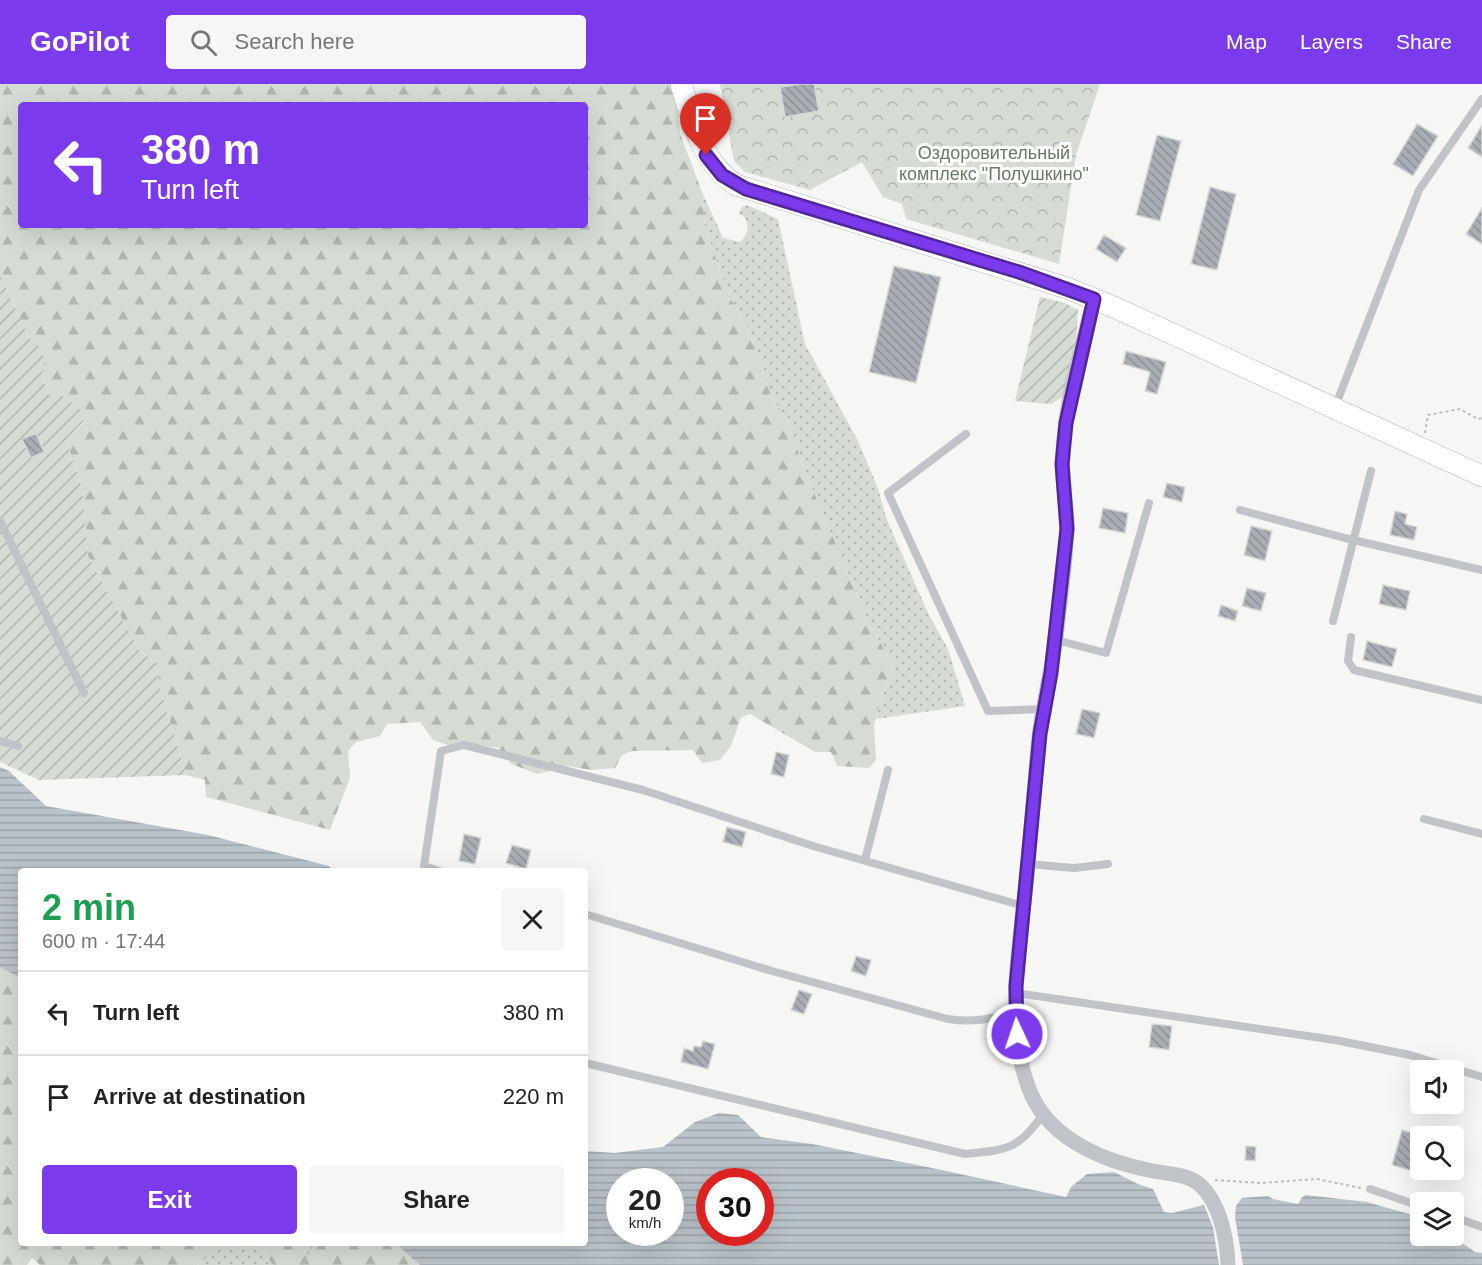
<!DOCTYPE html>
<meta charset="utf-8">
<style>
body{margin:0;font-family:Arial,sans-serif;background:#f6f6f6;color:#222;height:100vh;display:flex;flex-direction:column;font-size:22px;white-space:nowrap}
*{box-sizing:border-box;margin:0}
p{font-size:20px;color:#767676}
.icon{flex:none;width:33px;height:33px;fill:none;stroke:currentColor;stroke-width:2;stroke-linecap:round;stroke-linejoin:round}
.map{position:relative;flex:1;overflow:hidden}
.side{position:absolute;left:18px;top:784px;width:570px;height:378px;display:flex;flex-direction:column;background:#fff;border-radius:6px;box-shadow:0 6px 24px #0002}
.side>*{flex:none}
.top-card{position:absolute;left:18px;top:18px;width:570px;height:126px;border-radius:6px;box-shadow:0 6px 24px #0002;background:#7c3aed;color:#fff;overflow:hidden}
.fabs{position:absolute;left:1410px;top:976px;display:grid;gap:12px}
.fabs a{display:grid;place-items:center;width:54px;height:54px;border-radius:6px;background:#fff;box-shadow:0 6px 24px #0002;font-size:30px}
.speed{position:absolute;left:606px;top:1084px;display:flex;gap:12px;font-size:30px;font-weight:700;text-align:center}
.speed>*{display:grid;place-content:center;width:78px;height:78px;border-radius:50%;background:#fff;box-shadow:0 6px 24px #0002;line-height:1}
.speed small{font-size:15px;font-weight:400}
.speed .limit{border:9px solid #d22;background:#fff;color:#111}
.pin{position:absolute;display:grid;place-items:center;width:51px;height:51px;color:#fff;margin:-62px -26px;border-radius:50% 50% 50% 0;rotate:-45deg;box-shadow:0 0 6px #0007}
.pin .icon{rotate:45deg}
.me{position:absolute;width:66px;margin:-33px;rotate:357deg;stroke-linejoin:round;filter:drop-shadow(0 0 4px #0008)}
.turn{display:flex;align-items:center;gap:21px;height:126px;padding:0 24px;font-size:27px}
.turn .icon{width:78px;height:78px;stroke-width:2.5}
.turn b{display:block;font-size:42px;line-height:51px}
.round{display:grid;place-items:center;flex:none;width:63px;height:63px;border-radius:6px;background:#f6f6f6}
.overview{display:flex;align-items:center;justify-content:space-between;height:102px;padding:0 24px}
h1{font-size:36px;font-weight:800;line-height:45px;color:#1e9e55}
.cta{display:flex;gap:12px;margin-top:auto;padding:12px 24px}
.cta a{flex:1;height:69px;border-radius:6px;background:#7c3aed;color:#fff;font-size:24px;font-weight:800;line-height:69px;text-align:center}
.cta a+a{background:#f6f6f6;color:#222}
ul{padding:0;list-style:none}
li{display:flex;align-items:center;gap:18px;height:84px;padding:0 24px;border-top:2px solid #e0e0e0}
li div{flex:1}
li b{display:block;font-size:22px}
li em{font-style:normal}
header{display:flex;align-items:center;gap:36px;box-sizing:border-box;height:84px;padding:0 30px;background:#7c3aed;color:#fff}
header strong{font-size:28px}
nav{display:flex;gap:33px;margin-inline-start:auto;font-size:21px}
.search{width:420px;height:54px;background:#f6f6f6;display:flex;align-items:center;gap:15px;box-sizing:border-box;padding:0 21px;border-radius:6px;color:#767676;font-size:22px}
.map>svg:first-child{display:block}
.grass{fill:url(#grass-dots)}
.forest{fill:url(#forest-firs);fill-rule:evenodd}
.park{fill:url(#park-crowns)}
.garden{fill:url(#garden-furrows)}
.water{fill:url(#water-rules);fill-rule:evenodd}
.building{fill:url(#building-back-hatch);stroke:#d8d8d6;stroke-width:1.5}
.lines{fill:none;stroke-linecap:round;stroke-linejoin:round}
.secondary-casing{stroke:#b3b7bb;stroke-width:22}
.path{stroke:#babcbf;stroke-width:2;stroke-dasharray:3 3;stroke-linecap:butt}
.service{stroke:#c0c3c7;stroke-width:8}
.minor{stroke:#c0c3c7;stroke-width:15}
.secondary{stroke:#fff;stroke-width:21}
.route-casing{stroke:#51269a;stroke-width:15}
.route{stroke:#7c3aed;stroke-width:10}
.labels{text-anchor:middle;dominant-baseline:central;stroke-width:6;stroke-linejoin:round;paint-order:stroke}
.park-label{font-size:18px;fill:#697a66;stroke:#fff}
</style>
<header>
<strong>GoPilot</strong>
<div class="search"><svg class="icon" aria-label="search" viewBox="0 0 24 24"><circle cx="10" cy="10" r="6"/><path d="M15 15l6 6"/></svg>Search here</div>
<nav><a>Map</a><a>Layers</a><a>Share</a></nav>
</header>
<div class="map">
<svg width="1482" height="1181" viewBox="0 0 1482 1181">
<defs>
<pattern id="grass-dots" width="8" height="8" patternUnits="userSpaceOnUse" patternTransform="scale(1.5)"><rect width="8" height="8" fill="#d6dbd3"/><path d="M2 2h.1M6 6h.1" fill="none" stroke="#b1b6b1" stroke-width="1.8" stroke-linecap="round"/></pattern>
<pattern id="forest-firs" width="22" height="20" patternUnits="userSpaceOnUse" patternTransform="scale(1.5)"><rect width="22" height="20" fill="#d6dbd3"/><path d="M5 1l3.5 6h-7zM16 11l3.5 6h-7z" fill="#b1b6b1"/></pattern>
<pattern id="park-crowns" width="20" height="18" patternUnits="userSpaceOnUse" patternTransform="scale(1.5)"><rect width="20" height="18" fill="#d6dbd3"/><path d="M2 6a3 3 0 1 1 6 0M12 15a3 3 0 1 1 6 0" fill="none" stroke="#b1b6b1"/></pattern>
<pattern id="garden-furrows" width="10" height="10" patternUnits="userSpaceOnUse" patternTransform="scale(1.5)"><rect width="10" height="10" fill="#d6dbd3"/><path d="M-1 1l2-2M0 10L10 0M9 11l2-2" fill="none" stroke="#b1b6b1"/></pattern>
<pattern id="water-rules" width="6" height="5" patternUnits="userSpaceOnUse" patternTransform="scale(1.5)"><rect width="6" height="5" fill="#bac3c9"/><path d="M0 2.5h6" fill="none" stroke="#9ba3a9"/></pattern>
<pattern id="building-back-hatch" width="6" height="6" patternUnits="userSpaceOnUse" patternTransform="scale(1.5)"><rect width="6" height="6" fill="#a8aeb4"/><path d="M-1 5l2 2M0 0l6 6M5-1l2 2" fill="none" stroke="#8d9298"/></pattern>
</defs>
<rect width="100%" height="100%" fill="#f6f6f4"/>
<path class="grass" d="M702,108L723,154L741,158L748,147L746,135L739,129L742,123L747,121L778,135L805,260L858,357L877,402L887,436L928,529L948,565L965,622L876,635L884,604L891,597L893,581L870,541L804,385L787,336L771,312L749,246L729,212L705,143Z
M221,1160H257L273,1181H198Z"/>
<path class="forest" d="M0,0H670L677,23L680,49L702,108L705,143L729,212L749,246L771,312L787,336L804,385L870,541L893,581L891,597L884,604L874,641L876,676L869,684L837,682L831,668H815L750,630L741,633L731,662L720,676L702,679L693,666L632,667L622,671L615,684L591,686L568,682L538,690L511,680L499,664L480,661L456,664L433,656L420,638L387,640L380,652L356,658L348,667L350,694L330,746L206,713L205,696L186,691L159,601L158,580L139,566L88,472L82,404L66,356L83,339L49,311L42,292L37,259L29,254L0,191ZM21,21H585V141H21Z
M0,883L21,895V1160H221L198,1181H40L32,1174L27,1181H0Z
M257,1160H389L398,1162L420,1181H273Z"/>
<path class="park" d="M720,0H1100L1076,71L1059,180L906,135L902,120L883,113L862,78L810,106L745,88L734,77Z"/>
<path class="garden" d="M0,191L29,254L37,259L45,276L42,292L49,311H61L83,328V338L66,356L82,404L88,472L139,566L158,580L159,601L186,691L39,696L0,678Z
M1040,213L1065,219L1078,226L1076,260L1066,311L1051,320L1015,317Z"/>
<path class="water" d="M0,683L9,687L46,722L208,751L329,782L334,787L21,788V895L0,883Z
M719,1029L738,1031L761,1053L812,1060L937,1085L1066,1113L1071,1103L1087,1090L1114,1088L1138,1100L1153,1105L1164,1128L1172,1129L1204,1121L1213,1143L1219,1181H420L398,1162L389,1160H585V1067L615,1069L663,1063L695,1038ZM620,1098H670V1149H620ZM710,1098H760V1149H710Z
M1306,1111L1367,1118L1420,1133V1152H1452L1475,1168L1482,1169V1181H1243L1235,1133L1236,1122L1242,1114L1268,1112L1273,1115L1298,1120L1302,1113Z"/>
<path class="building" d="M800,0H814L819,27L785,33L780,3Z
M1417,40L1438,52L1413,92L1393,80Z
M1482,41V73L1468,64Z
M1157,51L1181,57L1160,137L1136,131Z
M1210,103L1236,110L1217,186L1191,180Z
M1482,124V160L1466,150Z
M1104,151L1126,164L1117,178L1096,165Z
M894,182L941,193L916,299L869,288Z
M1126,267L1166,278L1157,310L1145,307L1150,288L1123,280Z
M36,349L44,368L31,374L22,355Z
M1167,399L1185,403L1182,418L1163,413Z
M1103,424L1128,429L1125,449L1099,444Z
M1395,427L1407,430L1405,440L1417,443L1414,456L1390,451Z
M1251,442L1272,447L1265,477L1244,471Z
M1383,501L1410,507L1406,526L1379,520Z
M1247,504L1266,509L1261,527L1242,522Z
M1221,521L1238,527L1235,537L1218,532Z
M1367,557L1397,565L1392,583L1363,576Z
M1082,625L1100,629L1094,654L1076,650Z
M776,668L789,671L784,693L771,690Z
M727,743L746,748L742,763L723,758Z
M464,750L481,754L475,780L459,777Z
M512,761L531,766L526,785L506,779Z
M856,872L871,876L866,892L851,887Z
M799,906L812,910L804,930L791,926Z
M1152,940L1172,942L1169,966L1149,963Z
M703,957L715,960L708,985L681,978L684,964L693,967L694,962L701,963Z
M1402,1046L1420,1051V1089L1392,1081Z
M1246,1062L1256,1063L1255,1077L1245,1076Z"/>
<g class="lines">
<defs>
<path id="secondary" d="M681,0C693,38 701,78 736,101L1067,204L1116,224L1482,392"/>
</defs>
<use href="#secondary" class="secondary-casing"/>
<path class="path" d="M1425,349L1428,331L1460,325L1478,335L1482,334
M1215,1096L1261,1099L1317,1095L1361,1104
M302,1181L313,1160"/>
<path class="service" d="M1335,323L1419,106L1482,15
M966,350L888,409L988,627L1044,625
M1240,426L1345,454L1482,486
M0,437L84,609
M1333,537L1371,387
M1351,553L1348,577L1354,586L1482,616
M1056,556L1106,569L1149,419
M0,657L18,662
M1424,735L1482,750
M865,776L888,686
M1028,780L1074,784L1108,780
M443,788L424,782L441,667L464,661L643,706L813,762L1024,822
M585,830L772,887L948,935C973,939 992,935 1015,927
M1016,909L1335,956L1410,971L1482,993
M585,979L965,1070C1006,1066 1019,1066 1043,1030
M1370,1105L1420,1122
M1454,1133L1482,1143"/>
<path class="minor" d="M1094,215C1084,256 1071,297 1066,338C1063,356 1062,375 1063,393C1064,409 1067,425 1067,442C1066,476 1061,511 1057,545C1053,582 1043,617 1039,653C1034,702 1031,752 1026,801C1019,869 1003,946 1032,1012C1053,1057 1106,1078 1153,1087C1168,1090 1187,1090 1199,1100C1220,1118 1227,1155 1228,1181"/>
<use href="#secondary" class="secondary"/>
</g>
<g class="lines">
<defs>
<path id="route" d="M706,71L722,91L746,105L1022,189L1094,215L1066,339L1062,380L1067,445L1051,589L1040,650L1016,902L1017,950"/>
</defs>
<use href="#route" class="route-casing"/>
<use href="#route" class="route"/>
</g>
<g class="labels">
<g class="park-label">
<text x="994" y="69">Оздоровительный<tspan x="994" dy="21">комплекс "Полушкино"</tspan></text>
</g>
</g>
</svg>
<div class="fabs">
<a><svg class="icon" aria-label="sound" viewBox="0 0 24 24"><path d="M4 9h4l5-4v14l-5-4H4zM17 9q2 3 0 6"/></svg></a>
<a><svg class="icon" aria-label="search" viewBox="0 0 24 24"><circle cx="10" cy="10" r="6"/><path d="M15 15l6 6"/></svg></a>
<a><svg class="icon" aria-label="layers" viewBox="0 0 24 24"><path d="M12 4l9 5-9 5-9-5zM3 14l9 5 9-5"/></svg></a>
</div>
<div class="speed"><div>20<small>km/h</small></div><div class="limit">30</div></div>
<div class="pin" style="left:706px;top:71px;background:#d93025"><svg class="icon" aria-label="arrive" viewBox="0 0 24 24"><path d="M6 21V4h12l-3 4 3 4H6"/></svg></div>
<svg class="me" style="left:1017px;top:950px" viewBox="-20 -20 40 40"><circle r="17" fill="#7c3aed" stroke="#fff" stroke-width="3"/><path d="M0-11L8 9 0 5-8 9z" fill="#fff"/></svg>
<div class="top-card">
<div class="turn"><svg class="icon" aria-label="left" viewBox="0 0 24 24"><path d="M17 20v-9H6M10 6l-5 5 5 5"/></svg><div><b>380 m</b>Turn left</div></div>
</div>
<section class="side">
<div class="overview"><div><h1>2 min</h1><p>600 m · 17:44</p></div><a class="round"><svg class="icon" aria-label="close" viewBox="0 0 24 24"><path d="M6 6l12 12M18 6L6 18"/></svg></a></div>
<ul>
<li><svg class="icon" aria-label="left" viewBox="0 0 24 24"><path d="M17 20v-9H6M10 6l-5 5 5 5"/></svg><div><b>Turn left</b></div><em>380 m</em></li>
<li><svg class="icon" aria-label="arrive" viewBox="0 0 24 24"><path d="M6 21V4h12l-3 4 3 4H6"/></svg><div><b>Arrive at destination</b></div><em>220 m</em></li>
</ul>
<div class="cta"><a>Exit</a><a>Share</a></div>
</section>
</div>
